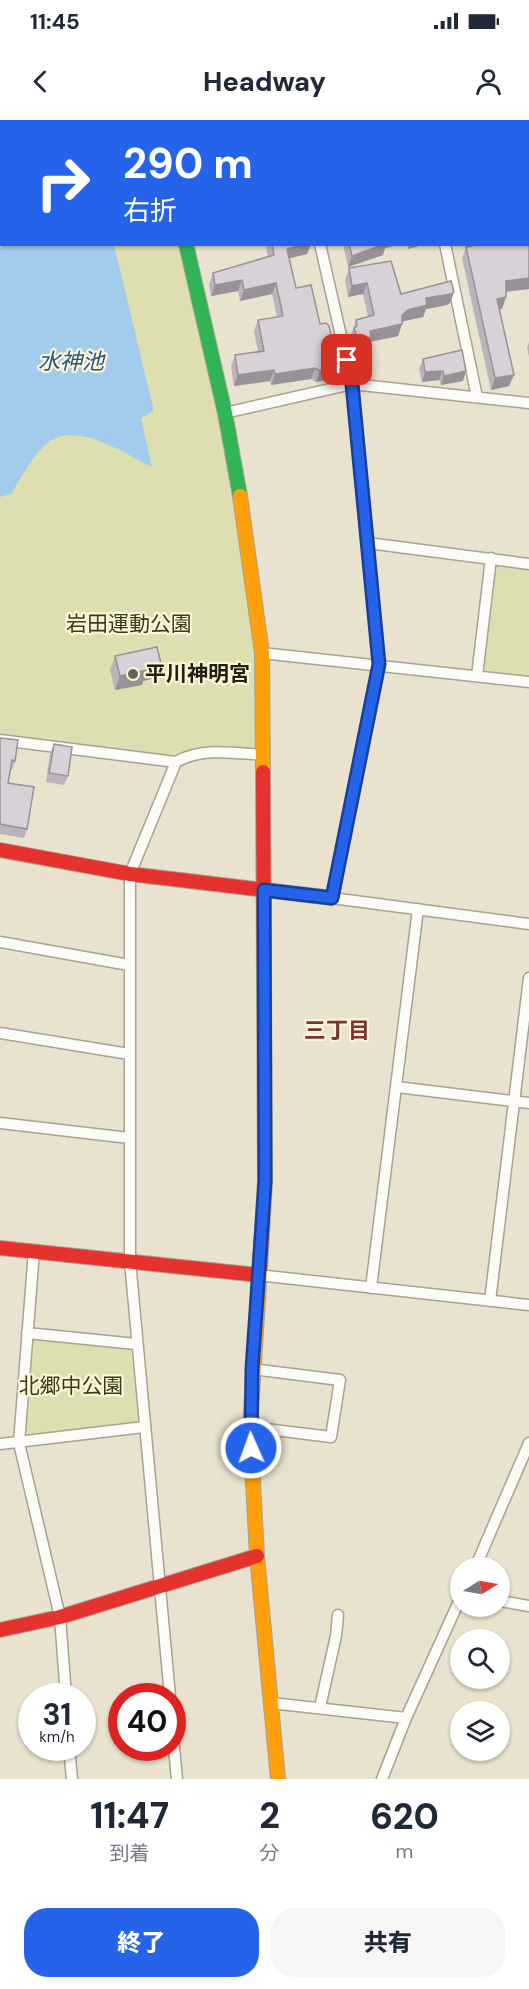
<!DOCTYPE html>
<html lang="ja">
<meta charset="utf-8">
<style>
body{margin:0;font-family:"DM Sans","Noto Sans JP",sans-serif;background:#f6f6f7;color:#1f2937;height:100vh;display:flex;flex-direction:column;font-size:22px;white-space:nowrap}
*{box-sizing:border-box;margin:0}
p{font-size:20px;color:#747a83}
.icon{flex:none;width:33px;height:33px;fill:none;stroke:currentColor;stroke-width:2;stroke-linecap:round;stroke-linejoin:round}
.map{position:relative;height:1659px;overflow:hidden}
.sheet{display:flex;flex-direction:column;background:#fff;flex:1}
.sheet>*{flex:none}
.top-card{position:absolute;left:0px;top:0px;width:530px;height:126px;box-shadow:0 2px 4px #0004;background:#2563eb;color:#fff;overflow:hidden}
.needle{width:39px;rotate:79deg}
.fabs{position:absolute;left:450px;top:1437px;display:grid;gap:12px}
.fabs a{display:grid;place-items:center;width:60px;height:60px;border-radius:50%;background:#fff;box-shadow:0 2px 4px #0004;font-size:30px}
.speed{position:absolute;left:18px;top:1563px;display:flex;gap:12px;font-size:30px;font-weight:700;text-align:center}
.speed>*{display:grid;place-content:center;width:78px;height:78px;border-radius:50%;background:#fff;box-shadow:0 2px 4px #0004;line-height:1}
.speed small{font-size:15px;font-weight:400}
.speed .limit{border:9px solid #d22;background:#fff;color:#111}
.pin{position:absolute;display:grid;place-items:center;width:51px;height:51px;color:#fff;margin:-26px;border-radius:12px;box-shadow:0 3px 9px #0006}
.me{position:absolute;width:66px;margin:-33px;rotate:358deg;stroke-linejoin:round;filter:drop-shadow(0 0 4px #0008)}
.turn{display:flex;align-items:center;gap:21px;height:126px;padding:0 24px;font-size:27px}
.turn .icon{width:78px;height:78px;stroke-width:2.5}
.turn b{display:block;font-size:42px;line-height:51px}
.eta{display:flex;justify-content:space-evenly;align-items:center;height:102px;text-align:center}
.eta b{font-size:36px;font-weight:800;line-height:42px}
.action{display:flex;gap:12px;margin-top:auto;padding:12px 24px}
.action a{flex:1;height:69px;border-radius:24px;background:#2563eb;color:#fff;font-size:24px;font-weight:800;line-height:69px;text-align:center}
.action a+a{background:#f6f6f7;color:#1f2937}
.status{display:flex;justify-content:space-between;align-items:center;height:42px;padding:0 30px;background:#fff;direction:ltr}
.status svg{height:16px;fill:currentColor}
header{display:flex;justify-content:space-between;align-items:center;height:78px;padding:0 24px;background:#fff;font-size:27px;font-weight:800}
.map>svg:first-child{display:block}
.green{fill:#dedfb0}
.water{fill:#a3ccec}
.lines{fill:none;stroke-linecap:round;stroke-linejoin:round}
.street-casing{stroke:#a7a293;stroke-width:13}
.fast-casing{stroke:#a7a293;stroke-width:16}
.slow-casing{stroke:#a7a293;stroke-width:16}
.jam-casing{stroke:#a7a293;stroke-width:16}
.street{stroke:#fcfbf8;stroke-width:10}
.fast{stroke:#30b455;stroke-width:14}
.slow{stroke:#ff9f0a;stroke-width:14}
.jam{stroke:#e5322d;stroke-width:14}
.wall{fill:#bab4ba}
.shaded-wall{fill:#979297}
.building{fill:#d8d1d8;stroke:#979297;stroke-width:1.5}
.route-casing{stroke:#184099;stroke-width:15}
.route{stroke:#2563eb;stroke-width:10}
.poi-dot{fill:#686454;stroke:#fdf5d8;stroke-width:2}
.labels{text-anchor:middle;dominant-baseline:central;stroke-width:4.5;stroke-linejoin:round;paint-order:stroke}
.park-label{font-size:21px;fill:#3a3c12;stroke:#fdf5d8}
.poi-label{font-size:21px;font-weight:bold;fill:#232012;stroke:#fdf5d8;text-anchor:start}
.water-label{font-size:22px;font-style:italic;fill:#1f5884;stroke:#fdf5d8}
.neighbourhood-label{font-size:22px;font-weight:bold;fill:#7b3435;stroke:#fdf5d8}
</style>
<div class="status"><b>11:45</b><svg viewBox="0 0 49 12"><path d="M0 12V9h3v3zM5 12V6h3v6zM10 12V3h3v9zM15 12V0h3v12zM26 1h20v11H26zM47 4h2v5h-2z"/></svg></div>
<header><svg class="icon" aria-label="back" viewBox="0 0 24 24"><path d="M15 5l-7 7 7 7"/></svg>Headway<svg class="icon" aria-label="person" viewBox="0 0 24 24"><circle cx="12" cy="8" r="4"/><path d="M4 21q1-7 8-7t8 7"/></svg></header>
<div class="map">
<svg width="529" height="1659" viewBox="0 0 529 1659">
<rect width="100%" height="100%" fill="#e8e2ce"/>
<path class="green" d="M0,0H158L2,2V124L186,125L248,422L263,635L216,632L176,642L0,619Z
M491,438L529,444V561L477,556Z
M31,1219L131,1230L138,1303L23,1315Z"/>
<path class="water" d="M8,124L114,125L154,291L141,298L152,347C125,334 78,301 49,322C33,334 21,358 11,374L0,377V127Z"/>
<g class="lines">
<defs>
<path id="street" d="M292,0V2
M417,0V2
M528,0L529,6
M320,124L352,264L379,544L332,778L529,804
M445,124L477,277
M225,293L352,264L529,283
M368,423L529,444
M262,533L529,562
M477,556L491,438
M0,620L176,642C202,627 234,633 263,635
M0,822L129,845
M0,913L129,934
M397,967L529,983
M0,1003L129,1018
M34,1131L19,1323L60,1497L66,1576
M258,1155L529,1185
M371,1168L418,789
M490,1181L529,858
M27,1213L136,1224
M250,1307L331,1317L340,1260L252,1249
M0,1324L144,1307
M475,1448L529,1323
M500,1481L529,1486
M170,1576L130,1141V754L176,642
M271,1583L406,1598
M320,1587L336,1516L338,1495
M172,1607L177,1659
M69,1628L72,1659
M382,1659L406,1598L460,1479"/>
<path id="fast" d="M186,124L225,293L240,376"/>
<path id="slow" d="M158,0V2
M240,376L262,533L263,652
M260,1148L250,1307L257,1436L278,1659"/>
<path id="jam" d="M0,730L130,754L332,778
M0,1128L258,1155
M260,1148L265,1061L263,652
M0,1510L60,1497L257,1436"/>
</defs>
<use href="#street" class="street-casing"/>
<use href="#fast" class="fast-casing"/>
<use href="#slow" class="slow-casing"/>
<use href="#jam" class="jam-casing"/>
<use href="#street" class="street"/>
<use href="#fast" class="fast"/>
<use href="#slow" class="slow"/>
<use href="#jam" class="jam"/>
</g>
<path class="wall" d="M529,78V169L506,172V177L502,189H499L509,266L491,270L462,138L466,127L465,124H528Z
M267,124H311L307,134L289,138L296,168L320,204L337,258L316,262L311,259L271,265L270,261L234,266L231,246L235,235L258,232L254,211L258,200L277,197L272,174L240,181L238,171L211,176L209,164L213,153L268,137L266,127Z
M343,124H400L385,128L383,135L348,147Z
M349,148L401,174L454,172L450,183L447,185L426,189L423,197L404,201L402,203L398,216L369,222L367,228L353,231L350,219L356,200L368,197L363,174L348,177L345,160Z
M529,222V237L527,228Z
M423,239L463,261L441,265L439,260L422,262L419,249Z
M115,536L161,544L155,558L143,561L142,565L115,570L110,550Z
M0,618L15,641L12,650H10L8,663L27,709L24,718L0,714Z
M54,624L68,656L64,665L46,662L50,634Z"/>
<path class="shaded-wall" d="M459,0H467L466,2H452Z
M305,124H311L307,134L283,140L287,129Z
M383,124H400L385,128L383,135L348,147L352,136Z
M409,124H426L408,129Z
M529,158V169L501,172L506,161Z
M242,160L238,171L211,176L215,165Z
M276,163L272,174L240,181L244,170Z
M367,163L363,174L348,177L352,166Z
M454,172L450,183L447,185L426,189L423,197L404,201L399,205L402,204L398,216L369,222L367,228L353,231L358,220L370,211L402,195L408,190L426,178Z
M506,177L502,189L492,191L497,179Z
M341,247L337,258L316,262L320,251Z
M315,248L311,259L271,265L275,254Z
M274,250L270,261L234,266L238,255Z
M443,251L439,260L422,262L425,252Z
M466,251L463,261L441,265L444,256Z
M514,255L509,266L491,270L495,258Z
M161,544L155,558L143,561L142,565L115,570L120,556L147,547Z"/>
<path class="building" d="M239,0H285L286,2H239Z
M326,0H358V2H326Z
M430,0H459L452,2H430Z
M490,0H502V2H491Z
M528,26L529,31V40H528Z
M528,78H529V158L506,161V177L497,179L514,255L495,258L466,127L472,126V124H528Z
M272,124H305L287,129L296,168L311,165L320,204L326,203L329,206L335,233L338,232L341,247L320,251L315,248L275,254L274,250L238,255L235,235L264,231L258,200L283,196L276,163L244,170L242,160L215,165L213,153L274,135Z
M349,124H385L352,136Z
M391,141L401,174L451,161L454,172L451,174L426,178L427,185L408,190L402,195V204L370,211L371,217L358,220L354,208L357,206L356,200L374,195L367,163L352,166L349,148Z
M462,230L466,251L444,256L443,251L425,252L423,239Z
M157,527L161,544L147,547V550L120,556L115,536Z
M0,618L18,620L15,641L12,640L8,663L34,667L27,709L0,704Z
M54,624L72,627L68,656L49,653Z"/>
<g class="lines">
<defs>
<path id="route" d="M251,1328L252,1249L265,1061L264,770L332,778L379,544L352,264L347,240"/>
</defs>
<use href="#route" class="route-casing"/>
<use href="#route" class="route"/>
</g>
<circle class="poi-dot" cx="133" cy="554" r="6"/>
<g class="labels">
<g class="park-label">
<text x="129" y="504">岩田運動公園</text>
<text x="71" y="1266">北郷中公園</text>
</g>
<g class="poi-label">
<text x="145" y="554">平川神明宮</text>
</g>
<g class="water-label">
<text x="71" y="241">水神池</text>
</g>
<g class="neighbourhood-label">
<text x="337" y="910">三丁目</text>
</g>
</g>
</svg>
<div class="fabs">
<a><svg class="needle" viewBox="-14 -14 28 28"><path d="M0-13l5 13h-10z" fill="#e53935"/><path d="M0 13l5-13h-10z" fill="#747a83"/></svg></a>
<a><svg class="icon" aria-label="search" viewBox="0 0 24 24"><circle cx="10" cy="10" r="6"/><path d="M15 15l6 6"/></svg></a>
<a><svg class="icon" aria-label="layers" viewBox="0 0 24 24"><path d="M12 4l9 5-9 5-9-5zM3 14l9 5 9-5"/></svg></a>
</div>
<div class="speed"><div>31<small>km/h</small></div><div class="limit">40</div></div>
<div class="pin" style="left:347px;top:240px;background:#d93025"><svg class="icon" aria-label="arrive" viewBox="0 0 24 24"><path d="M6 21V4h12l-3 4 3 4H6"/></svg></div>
<svg class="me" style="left:251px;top:1328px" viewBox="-20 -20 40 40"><circle r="17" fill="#2563eb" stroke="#fff" stroke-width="3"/><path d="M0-11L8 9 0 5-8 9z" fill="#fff"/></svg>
<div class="top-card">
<div class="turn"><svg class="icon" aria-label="right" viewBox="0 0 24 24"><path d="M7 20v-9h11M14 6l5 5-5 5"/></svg><div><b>290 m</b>右折</div></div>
</div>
</div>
<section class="sheet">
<div class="eta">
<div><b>11:47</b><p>到着</p></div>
<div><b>2</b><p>分</p></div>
<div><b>620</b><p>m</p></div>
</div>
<div class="action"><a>終了</a><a>共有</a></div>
</section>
